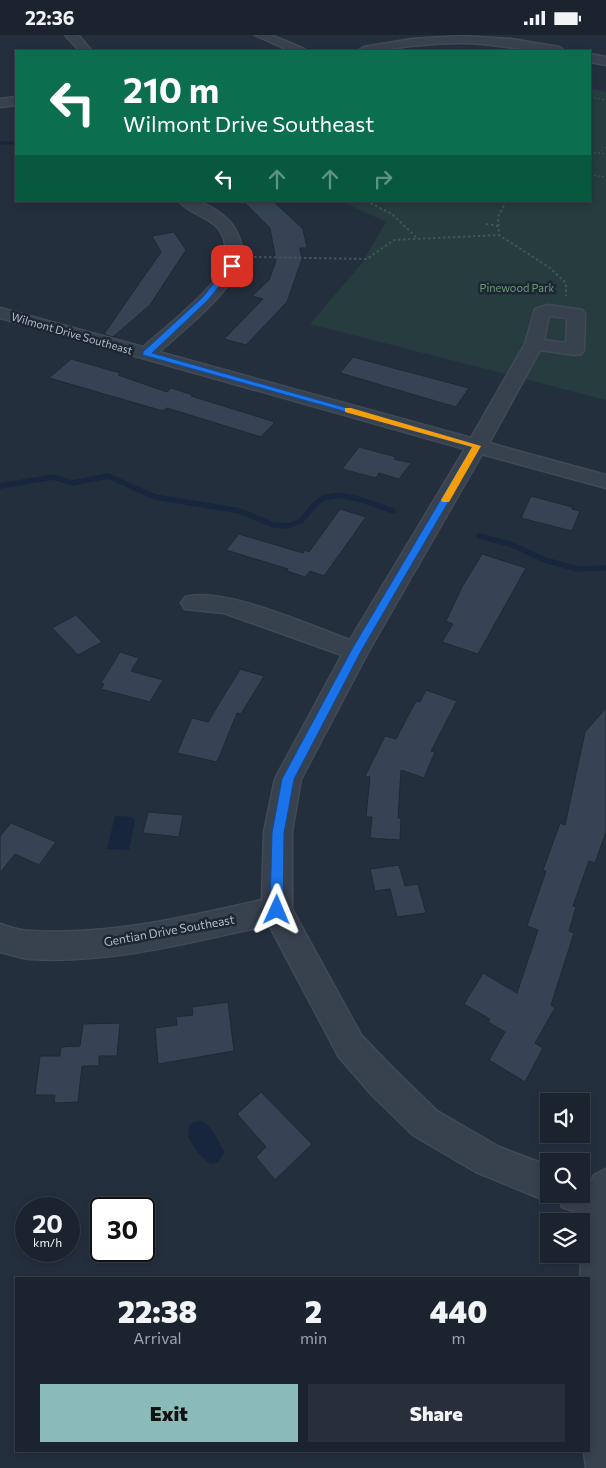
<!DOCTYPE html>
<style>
body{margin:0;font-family:Commissioner,sans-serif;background:#282f3a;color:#f1f3f6;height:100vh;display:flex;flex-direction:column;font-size:19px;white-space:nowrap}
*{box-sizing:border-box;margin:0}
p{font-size:16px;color:#a0a4aa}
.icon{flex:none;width:28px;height:28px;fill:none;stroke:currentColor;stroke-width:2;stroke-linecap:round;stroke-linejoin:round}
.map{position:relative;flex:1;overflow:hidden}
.panel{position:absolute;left:15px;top:1242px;width:575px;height:175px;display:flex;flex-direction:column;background:#1b232e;border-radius:0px;box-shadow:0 2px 8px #0003,0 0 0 1px #39404a}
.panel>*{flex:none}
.top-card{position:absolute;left:15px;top:15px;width:576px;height:152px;border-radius:0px;box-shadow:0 2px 8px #0003,0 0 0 1px #39404a;background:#0b6e4f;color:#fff;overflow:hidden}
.buttons{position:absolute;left:540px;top:1058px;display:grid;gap:10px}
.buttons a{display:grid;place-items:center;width:50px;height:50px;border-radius:0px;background:#1b232e;box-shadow:0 2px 8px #0003,0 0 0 1px #39404a;font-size:25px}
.speed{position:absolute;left:15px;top:1162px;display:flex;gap:10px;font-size:25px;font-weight:700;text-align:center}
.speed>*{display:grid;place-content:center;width:65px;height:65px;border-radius:50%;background:#1b232e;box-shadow:0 2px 8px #0003,0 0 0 1px #39404a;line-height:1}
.speed small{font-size:12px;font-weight:400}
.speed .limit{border:2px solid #111;border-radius:8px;background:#fff;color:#111}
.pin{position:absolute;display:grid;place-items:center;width:42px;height:42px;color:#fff;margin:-21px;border-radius:10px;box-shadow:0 2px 8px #0006}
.me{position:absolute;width:55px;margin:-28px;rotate:1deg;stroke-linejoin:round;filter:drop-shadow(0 0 4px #0008)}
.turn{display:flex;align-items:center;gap:18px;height:105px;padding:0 25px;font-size:22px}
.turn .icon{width:65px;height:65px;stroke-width:2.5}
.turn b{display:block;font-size:35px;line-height:42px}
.lanes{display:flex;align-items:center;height:48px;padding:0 25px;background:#0003;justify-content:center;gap:25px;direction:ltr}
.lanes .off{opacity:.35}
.eta{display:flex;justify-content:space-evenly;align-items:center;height:85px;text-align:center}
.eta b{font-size:30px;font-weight:800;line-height:35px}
.action{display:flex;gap:10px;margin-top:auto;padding:10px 25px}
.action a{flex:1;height:58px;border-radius:0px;background:#8bbbb9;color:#111;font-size:20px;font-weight:800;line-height:58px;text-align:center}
.action a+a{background:#282f3a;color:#f1f3f6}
.status{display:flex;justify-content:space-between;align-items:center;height:35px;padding:0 25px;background:#1b232e;direction:ltr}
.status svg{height:14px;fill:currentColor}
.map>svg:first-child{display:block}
.green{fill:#263c3f}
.water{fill:#17263c}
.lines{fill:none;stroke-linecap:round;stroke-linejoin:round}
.stream-far1{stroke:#17263c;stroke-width:3}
.stream{stroke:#17263c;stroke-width:5.5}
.building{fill:#364354;stroke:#1f2835}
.minor-casing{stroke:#414a57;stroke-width:3}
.path-far1{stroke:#3f5557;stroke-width:1;stroke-dasharray:2 2;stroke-linecap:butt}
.path{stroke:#3f5557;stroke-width:2;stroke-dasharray:2.5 2.5;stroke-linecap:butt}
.minor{fill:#38414e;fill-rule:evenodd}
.route{fill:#1a73e8;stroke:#114b97}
.slow{fill:#f59e0b}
.labels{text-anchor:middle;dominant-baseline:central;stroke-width:5;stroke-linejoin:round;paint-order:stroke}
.far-park-label{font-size:11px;fill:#6b9a76;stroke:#1d2633}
.far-street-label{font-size:11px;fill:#b4bcc9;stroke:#1d2633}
.street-label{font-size:12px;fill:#b4bcc9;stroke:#1d2633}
</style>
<div class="status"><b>22:36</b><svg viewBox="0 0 49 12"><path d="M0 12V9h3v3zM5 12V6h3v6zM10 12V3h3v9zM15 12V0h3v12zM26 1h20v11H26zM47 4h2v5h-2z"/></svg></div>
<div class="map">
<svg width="606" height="1433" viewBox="0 0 606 1433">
<rect width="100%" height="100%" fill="#242f3e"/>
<path class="green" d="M590,54L606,57V365L310,289L362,228L386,187L341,166H590Z"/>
<path class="water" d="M115,781L132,782L135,786L129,815L107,814Z
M201,1086C210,1088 220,1108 224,1117C213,1146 195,1113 188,1102L189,1092L193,1087Z"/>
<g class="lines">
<path class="stream-far1" d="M0,108H16"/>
<path class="stream" d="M0,451L53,442L72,448L108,441L155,462L240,476L273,490L288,491L301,486L315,469L323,463L338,460L359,464L393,476
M479,501L510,509L545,525L577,534L606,533"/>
</g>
<path class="building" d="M243,166H273L303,194L307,213H300L302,224L287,267L246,310L224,304L263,264L252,261L269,245L276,226L270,193Z
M174,197L186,215L150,270L113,302L104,299L161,217L152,201Z
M353,322L401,335L469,353L456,372L340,338Z
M71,324L120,338L118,340L167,357L171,353L193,360L191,361L275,387L261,402L167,373L163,376L49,343Z
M359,412L396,422L394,424L411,428L399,444L379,438L376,443L342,434Z
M531,461L572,472V474L580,476L572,496L521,483Z
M340,474L366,482L324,541L310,536L305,542L287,536L288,534L226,515L239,499L303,518L305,515L309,517Z
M482,519L526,533L478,619L442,607L453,589L446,586L462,552Z
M76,580L102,607L78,620L52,593Z
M120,617L139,623L131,636L163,645L150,667L101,654L104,649L101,648Z
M240,634L264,641L241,679L237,678L217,727L177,718L192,683L208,687Z
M426,655L457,666L431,716L435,717L424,743L401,735L398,783H401L400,805L370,803L372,782H366L370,742L365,741L385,701L396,704L416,666L420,667Z
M606,673V797L595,828L589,826L573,871L576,872L569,896L574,898L551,970L555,973L535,1008L543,1013L525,1047L489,1025L505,997L488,987L490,984L464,969L483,938L517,958L538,895L527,891L546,836L543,835L560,788L565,790L585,697Z
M148,777L183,780L179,802L143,798Z
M11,788L56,807L39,830L15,819L0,838V801Z
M399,830L405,851L418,849L426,878L397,882L390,854L375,856L370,834Z
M228,967L234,1016L158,1029L155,993L177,990L176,982L193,980L192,972Z
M120,988L117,1021H99V1031H82L78,1067L54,1068L55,1060H35L40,1021H60L61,1012L80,1011L83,989Z
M261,1057L312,1109L275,1145L256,1122L266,1112L237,1079Z"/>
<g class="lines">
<defs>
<path id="minor" d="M65,0H78L92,16H80Z
M255,0H271L304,14L306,16H290Z
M462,1L511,4L559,12L565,16C531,18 496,8 461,8C445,8 428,9 411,11C393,13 376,17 358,16L364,12L412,4Z
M590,19L606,22V30L590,27Z
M16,62V70L0,72V64Z
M179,166C202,166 213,170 230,187C239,198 246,216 240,230C229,259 182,296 159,317L471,403L525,309L535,274L548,270L582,275L585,279L584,315L581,319L575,320L540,315L489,408L606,440V453L482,419L368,617L301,744L292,797V874L361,1000L395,1035L437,1076L499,1112L549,1131V1159H581V1143L591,1147L594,1140L606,1134V1433H586L584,1416H589V1244H580L584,1180L562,1172L559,1163L549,1167L476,1137L413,1100L371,1059L339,1022L269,890C192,907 110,929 30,924C20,923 10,919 0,917V889C10,892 20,896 30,896C108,901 187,882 262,865L264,797L275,744L342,620L224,578L185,574L181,568L185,562C223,551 311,591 350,605L465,414L0,283V273L143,312C164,294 213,255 224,231C228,221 226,203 219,194C208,181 186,177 179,166ZM549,281L567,283L566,308L544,305Z"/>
</defs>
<use href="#minor" class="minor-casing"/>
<path class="path-far1" d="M590,62L606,65
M606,112L599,118L606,119
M590,118H599
M590,140L606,142"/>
<path class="path" d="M366,166L392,179L418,204
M506,166L498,182L499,200L550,233L566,248V261
M486,189L498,191
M254,222L367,224L394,205L499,200"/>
<use href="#minor" class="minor"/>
</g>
<path class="route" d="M229,229L235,231L208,265L152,318L481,411L361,616L294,744L284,798L283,875L281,879L277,881L272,879L270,875L272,798L282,744L351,616L472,412L143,320V317L203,262Z"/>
<path class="slow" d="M345,373H351L481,411L449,467H442L441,465L472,412L345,377Z"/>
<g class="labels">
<g class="far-park-label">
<text x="517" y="252">Pinewood Park</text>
</g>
<g class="far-street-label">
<text transform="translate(72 298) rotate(16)">Wilmont Drive Southeast</text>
</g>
<g class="street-label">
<text transform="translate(169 895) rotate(-10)">Gentian Drive Southeast</text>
</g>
</g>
</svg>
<div class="buttons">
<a><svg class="icon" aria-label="sound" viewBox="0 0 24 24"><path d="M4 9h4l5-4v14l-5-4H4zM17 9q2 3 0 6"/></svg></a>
<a><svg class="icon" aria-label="search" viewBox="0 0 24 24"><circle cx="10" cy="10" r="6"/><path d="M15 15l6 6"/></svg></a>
<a><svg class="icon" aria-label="layers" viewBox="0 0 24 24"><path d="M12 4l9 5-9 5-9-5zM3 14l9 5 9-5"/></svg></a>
</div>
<div class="speed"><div>20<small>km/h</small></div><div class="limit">30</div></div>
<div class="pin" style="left:232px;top:231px;background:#d93025"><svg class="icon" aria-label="arrive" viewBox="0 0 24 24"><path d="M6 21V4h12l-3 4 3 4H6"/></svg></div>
<svg class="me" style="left:277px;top:875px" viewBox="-20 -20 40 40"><path d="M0-17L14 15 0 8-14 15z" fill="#1a73e8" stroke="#fff" stroke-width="4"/></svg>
<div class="top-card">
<div class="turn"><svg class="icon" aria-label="left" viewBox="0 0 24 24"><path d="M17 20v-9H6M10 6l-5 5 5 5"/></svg><div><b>210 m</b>Wilmont Drive Southeast</div></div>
<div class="lanes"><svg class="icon" aria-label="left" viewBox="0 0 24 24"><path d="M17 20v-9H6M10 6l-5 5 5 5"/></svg><svg class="icon off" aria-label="ahead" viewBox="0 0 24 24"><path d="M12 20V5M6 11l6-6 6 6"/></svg><svg class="icon off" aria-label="ahead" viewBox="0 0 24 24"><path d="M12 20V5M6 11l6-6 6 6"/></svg><svg class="icon off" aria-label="right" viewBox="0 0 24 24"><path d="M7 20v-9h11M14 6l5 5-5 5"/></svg></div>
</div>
<section class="panel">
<div class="eta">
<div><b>22:38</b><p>Arrival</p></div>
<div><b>2</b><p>min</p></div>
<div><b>440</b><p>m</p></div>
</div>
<div class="action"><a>Exit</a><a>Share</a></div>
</section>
</div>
